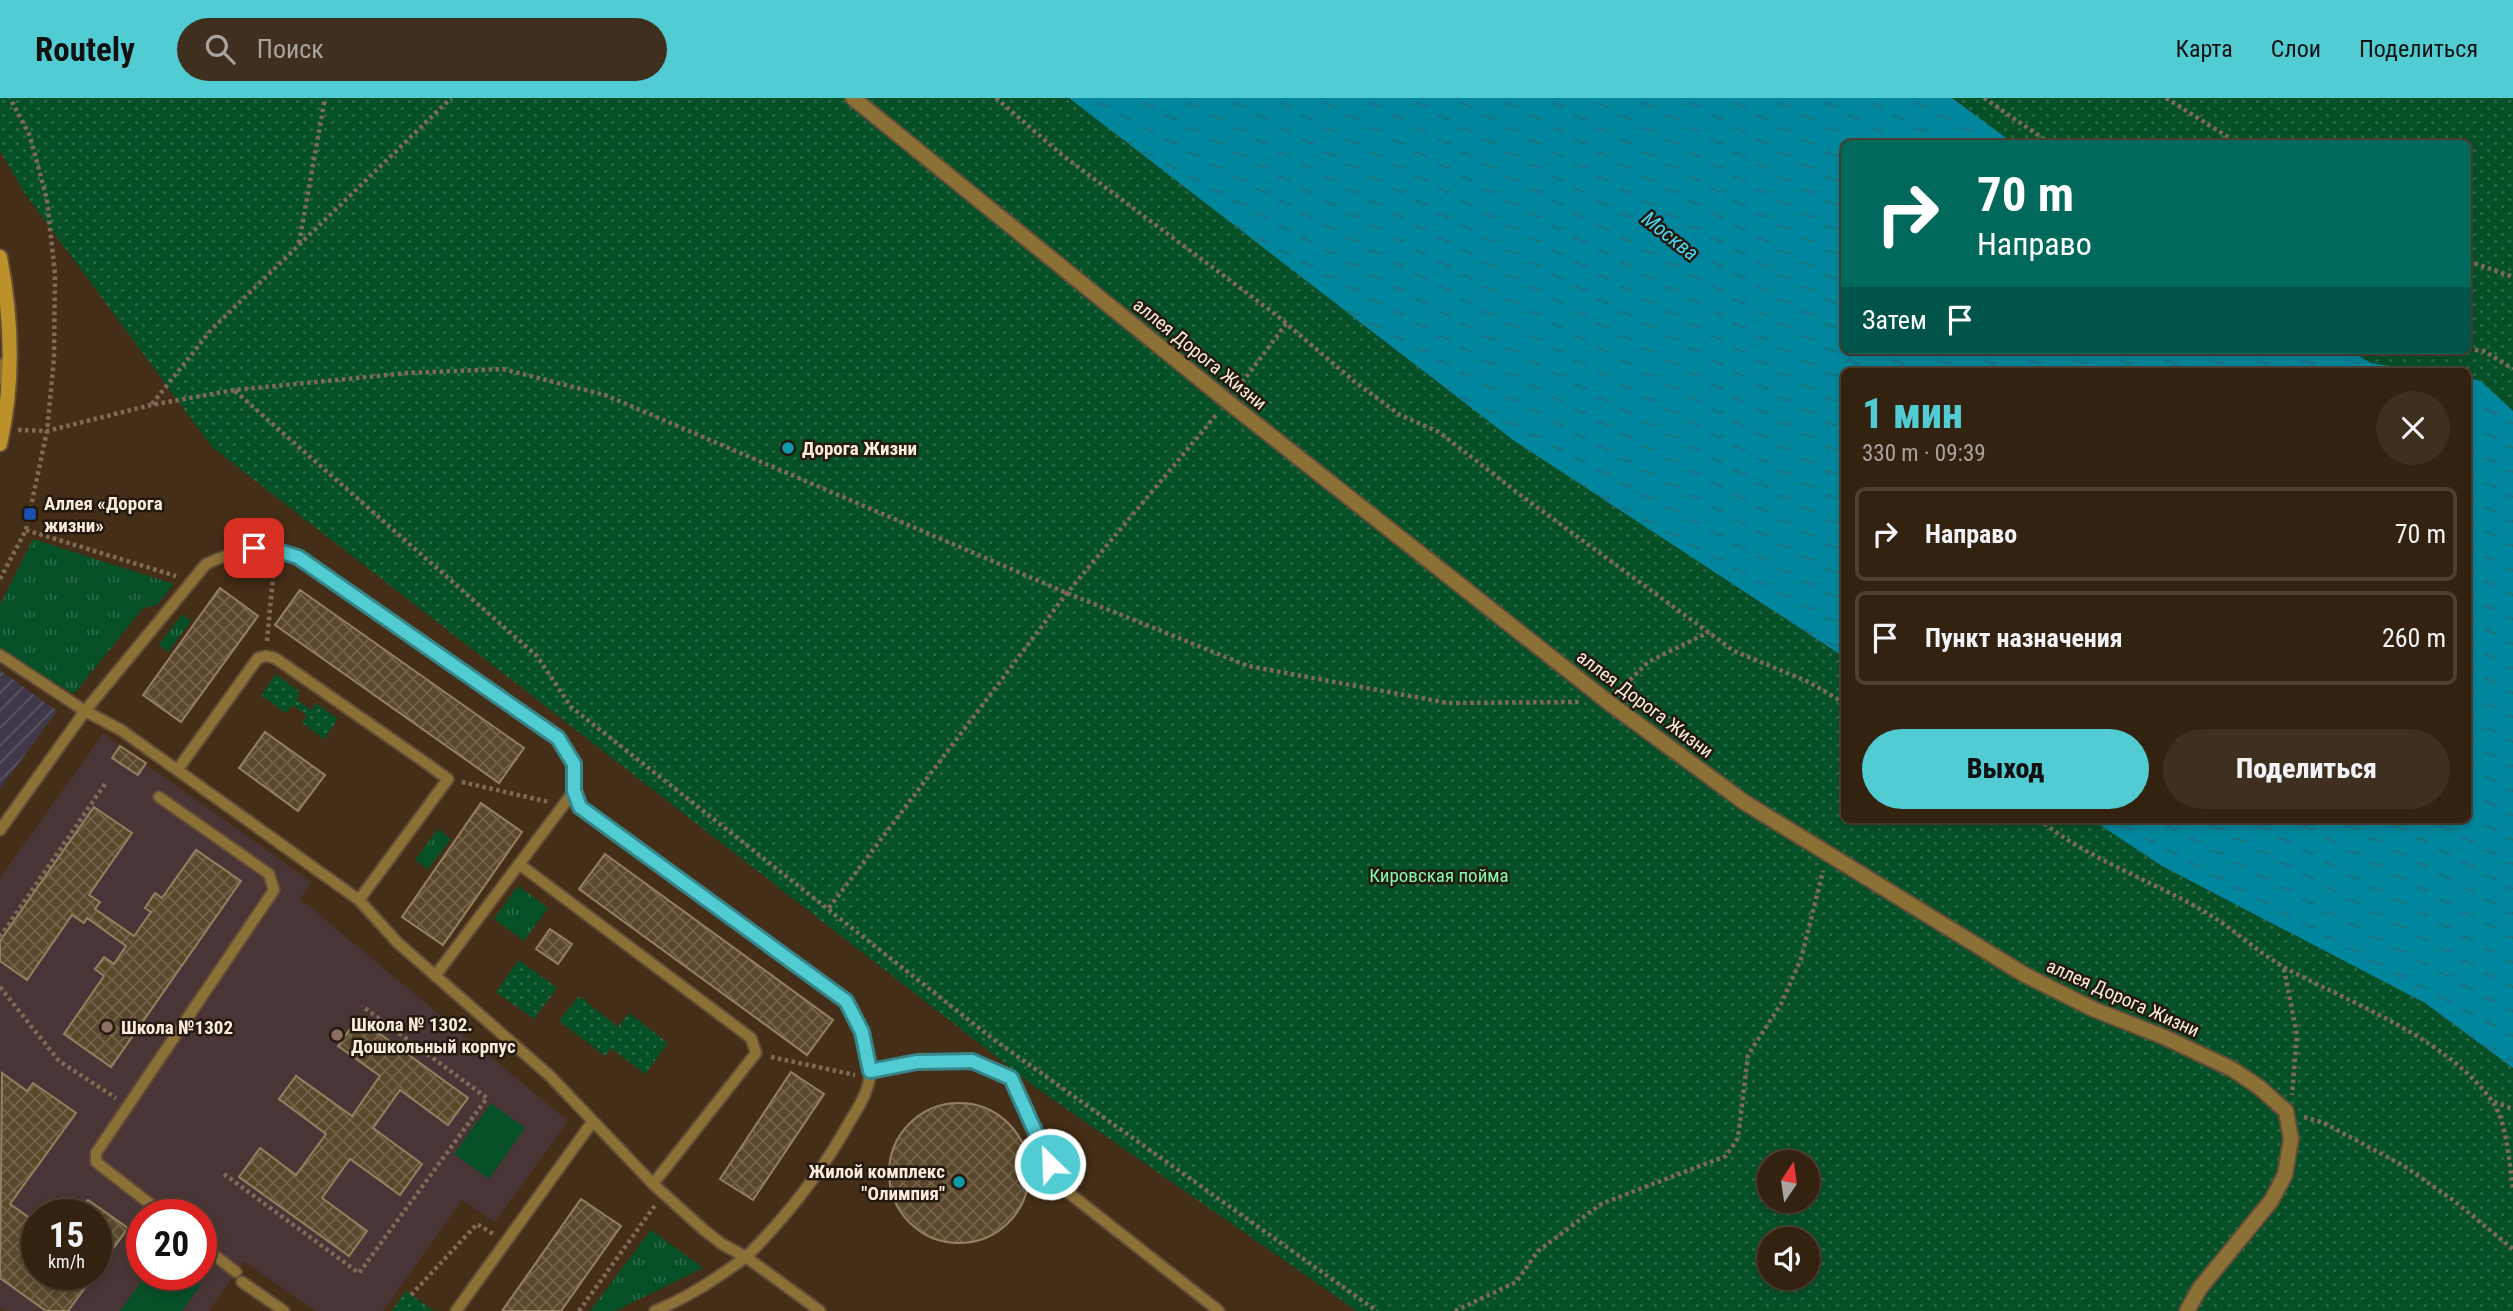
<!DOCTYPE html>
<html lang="ru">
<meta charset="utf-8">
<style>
body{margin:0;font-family:"Roboto Condensed",sans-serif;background:#3f2f1f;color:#f1f3f6;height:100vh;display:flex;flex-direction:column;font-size:26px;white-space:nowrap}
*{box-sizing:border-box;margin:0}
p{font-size:23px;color:#a9a49f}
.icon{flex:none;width:38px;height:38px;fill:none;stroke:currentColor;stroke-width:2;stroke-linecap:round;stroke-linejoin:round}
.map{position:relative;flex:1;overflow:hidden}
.panel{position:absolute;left:1841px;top:270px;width:630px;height:455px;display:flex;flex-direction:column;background:#342211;border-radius:10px;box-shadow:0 4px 10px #0003,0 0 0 2px #4e3f31}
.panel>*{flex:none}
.hud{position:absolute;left:1841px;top:42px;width:630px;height:214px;border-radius:10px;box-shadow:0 4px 10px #0003,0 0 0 2px #4e3f31;background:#00695c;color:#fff;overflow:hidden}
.needle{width:46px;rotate:13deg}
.tools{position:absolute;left:1757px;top:1052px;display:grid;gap:14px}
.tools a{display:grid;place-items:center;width:63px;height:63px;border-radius:50%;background:#342211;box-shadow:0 4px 10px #0003,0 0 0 2px #4e3f31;font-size:35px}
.speed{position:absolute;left:21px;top:1101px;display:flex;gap:14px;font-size:35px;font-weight:700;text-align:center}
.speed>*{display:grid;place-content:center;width:91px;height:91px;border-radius:50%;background:#342211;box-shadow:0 4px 10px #0003,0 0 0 2px #4e3f31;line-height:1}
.speed small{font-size:18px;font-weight:400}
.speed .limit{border:10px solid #d22;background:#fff;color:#111}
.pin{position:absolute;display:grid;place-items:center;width:60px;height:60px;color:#fff;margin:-30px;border-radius:14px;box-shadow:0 4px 10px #0006}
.me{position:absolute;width:77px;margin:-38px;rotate:336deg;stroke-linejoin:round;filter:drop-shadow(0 0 5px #0008)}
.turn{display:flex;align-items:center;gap:24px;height:147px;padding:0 21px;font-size:32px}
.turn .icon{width:91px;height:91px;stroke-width:2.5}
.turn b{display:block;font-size:49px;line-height:60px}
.then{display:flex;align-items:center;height:66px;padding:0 21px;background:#0003;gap:14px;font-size:26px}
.round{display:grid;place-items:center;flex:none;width:74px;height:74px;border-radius:37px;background:#3f2f1f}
.summary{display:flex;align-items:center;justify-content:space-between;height:119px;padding:0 21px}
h1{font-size:42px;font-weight:800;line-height:52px;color:#51ccd3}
.primary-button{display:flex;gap:14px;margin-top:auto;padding:14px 21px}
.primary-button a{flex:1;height:80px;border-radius:42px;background:#51ccd3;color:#111;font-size:28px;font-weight:800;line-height:80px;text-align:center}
.primary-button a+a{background:#3f2f1f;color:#f1f3f6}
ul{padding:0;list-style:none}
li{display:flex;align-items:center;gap:21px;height:94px;margin:0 14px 10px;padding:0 7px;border:4px solid #4e3f31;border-radius:10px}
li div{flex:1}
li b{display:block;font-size:26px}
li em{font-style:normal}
header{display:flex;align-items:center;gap:42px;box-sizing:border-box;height:98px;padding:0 35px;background:#51ccd3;color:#111}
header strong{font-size:33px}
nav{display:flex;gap:38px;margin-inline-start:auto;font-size:24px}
.search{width:490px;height:63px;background:#3f2f1f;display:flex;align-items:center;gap:18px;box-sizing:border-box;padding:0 24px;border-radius:38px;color:#a9a49f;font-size:26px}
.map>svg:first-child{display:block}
.industrial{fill:url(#industrial-furrows)}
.education{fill:#4a3536;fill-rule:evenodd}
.grass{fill:url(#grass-tufts)}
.park{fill:url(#park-dots);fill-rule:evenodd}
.garden{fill:#065028}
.water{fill:url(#water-ripples)}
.building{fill:url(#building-cross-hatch);stroke:#958062;stroke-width:2}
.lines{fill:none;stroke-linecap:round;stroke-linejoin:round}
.lane-casing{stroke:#624c37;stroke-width:14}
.street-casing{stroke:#624c37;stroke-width:18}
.secondary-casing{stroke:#624c37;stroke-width:18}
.path{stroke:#7f6a56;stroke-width:4.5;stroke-dasharray:3.5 3.5;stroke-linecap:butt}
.lane{stroke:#8b7136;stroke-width:10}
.street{stroke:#8b7136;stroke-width:14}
.secondary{stroke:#bd9129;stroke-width:14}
.route-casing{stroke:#358589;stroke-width:18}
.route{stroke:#51ccd3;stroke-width:12}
.culture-dot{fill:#0f9aa8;stroke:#24190f;stroke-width:2.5}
.transit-dot{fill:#1a4fb4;stroke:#24190f;stroke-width:2.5}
.education-dot{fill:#8d6e63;stroke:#24190f;stroke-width:2.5}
.labels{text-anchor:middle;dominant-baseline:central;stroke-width:5;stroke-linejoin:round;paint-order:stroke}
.street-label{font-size:19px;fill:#fbebdd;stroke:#24190f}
.poi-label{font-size:19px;font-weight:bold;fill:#fbebdd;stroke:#24190f;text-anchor:start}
.park-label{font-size:19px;fill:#84fbaa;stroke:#24190f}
.water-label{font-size:21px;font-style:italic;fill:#4bd9f6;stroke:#24190f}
</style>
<header>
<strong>Routely</strong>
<div class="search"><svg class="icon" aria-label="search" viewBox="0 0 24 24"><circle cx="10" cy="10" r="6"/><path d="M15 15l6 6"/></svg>Поиск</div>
<nav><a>Карта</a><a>Слои</a><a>Поделиться</a></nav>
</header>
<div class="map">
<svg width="2513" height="1213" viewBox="0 0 2513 1213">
<defs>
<pattern id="industrial-furrows" width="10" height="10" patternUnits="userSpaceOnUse" patternTransform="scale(1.75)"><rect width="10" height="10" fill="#3f3848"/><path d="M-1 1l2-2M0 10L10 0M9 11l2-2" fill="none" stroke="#5c5562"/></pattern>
<pattern id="grass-tufts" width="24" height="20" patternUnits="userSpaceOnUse" patternTransform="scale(1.75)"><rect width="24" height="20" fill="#065028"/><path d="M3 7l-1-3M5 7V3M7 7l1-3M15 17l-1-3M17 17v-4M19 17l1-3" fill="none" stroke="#2b6947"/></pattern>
<pattern id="park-dots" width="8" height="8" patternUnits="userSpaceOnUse" patternTransform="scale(1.75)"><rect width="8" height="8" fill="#065028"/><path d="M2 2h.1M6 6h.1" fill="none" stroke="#2b6947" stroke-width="1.8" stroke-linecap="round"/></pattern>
<pattern id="water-ripples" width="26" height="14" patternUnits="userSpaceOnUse" patternTransform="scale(1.75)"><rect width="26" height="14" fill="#01879d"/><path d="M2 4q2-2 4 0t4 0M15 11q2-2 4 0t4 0" fill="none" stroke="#1b707d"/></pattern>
<pattern id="building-cross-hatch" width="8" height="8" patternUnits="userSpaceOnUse" patternTransform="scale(1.75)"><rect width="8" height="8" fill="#5b482c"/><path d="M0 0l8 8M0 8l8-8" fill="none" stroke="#73634a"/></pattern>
</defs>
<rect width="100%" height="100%" fill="#452e17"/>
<path class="industrial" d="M0,572L57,613L0,691Z"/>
<path class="education" d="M103,636L312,784L300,801L568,1023L495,1124L462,1102L383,1213H315L244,1163L209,1213H5L0,1210V780ZM37,1116H96V1176H37ZM142,1116H201V1176H142Z"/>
<path class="grass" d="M33,441L174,486L157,507L143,510L74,596L0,551V507Z
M182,516L191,523L168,554L159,547Z
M438,731L451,741L428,771L415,762Z
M518,788L548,810L524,843L494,821Z
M651,1132L703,1170L615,1213H590Z"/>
<path class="park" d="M0,0H1069L1513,342L1844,559V721H2091L2162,768L2425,905L2513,970V1213H1357L1038,991L212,349L24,94L0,53ZM1769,1064H1808V1102H1769ZM1769,1141H1808V1180H1769Z
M1952,0H2513V313L2481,283L2468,280V273H2421L2371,265L2348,252H2468V46L2013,45Z
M276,576L300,594L296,601L311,612L316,605L338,621L324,641L302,625L307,618L293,607L286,615L261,597Z
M519,862L557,890L534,921L496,894Z
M579,898L618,929L629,915L668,945L645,976L611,950L605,958L559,923Z
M406,1193L434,1213H392Z"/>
<path class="garden" d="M491,1005L525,1030L489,1081L454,1056Z
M147,1176H183L200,1188L182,1213H120Z"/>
<path class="water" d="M1069,0H1952L2013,45L1844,46V252H2348L2371,265L2421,273H1844V559L1513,342Z
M2468,280L2481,283L2513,313V970L2425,905L2162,768L2091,721H2468Z"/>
<path class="building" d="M220,490L258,518L181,624L143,597Z
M300,492L524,650L499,685L275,527Z
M265,634L325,677L298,713L239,670Z
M120,648L146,665L138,677L112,660Z
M481,705L522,734L443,847L402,819Z
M94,709L132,735L89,797L100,804L95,811L134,838L151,814L145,810L155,795L162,800L196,752L241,783L111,969L64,936L104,878L95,871L104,859L114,866L126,848L87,820L84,825L72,817L27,882L0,863V843Z
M605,756L833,922L807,957L579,791Z
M550,831L572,846L558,866L536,851Z
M358,920L468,1000L448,1027L400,992L373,1030L422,1066L400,1097L350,1061L322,1100L367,1133L349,1158L239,1079L260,1050L296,1077L326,1036L279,1001L296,978L352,1018L380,978L338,948Z
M791,974L824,996L753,1102L720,1081Z
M2,975L27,993L33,985L76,1015L10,1106L37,1125V1176H95L68,1213H46L0,1180Z
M889 1075a70 70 0 1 1 140 0a70 70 0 1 1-140 0Z
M581,1101L621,1128L561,1213H502Z
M88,1102L128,1130L96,1174V1116H78Z"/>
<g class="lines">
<defs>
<path id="lane" d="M0,266L6,287
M0,557L85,613L121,632L359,802L398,845L550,978L653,1086L704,1132L722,1146L746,1159C717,1180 689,1199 655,1213
M178,671L258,560L266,558L275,560L426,665L448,681L359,802
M159,699L269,776L274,792L96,1055V1064L163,1116
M0,732L85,613L206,466C244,449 258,447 298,459L558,640L574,666V693L580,709L846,903C856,922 871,952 870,974C870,991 859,1009 850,1023C822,1074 787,1118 746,1159L820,1213
M519,766L751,940L756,955L653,1086
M435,878L574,693
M870,973L917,964L972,963L1011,980L1060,1088L1219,1213
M201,1147L236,1174
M242,1184L284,1213
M456,1213L593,1023"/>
<path id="street" d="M853,0L1227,303L1608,604L1744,704L2025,877L2093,911L2164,939L2232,971L2259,989L2286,1013L2291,1041L2285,1077L2271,1103L2200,1190L2187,1213"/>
<path id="secondary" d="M0,159C12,221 14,284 0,346"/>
</defs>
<use href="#lane" class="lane-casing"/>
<use href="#street" class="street-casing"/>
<use href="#secondary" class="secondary-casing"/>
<path class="path" d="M996,0L1062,57L1275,216L1355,284L1400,317L1439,334L1523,399L1734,553L1809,584L1844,605
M1984,0L2051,46
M2166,0L2239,46
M299,145L325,0
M2468,163L2513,179
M2468,251L2484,253L2513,271
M1238,290L1286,226
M235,293L537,558L571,609L993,941L1377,1213
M152,306L212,231L451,0
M18,332L47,333L151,307L234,292L408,275L503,271L605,297L1067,495L1248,568L1448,605L1581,604
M26,432L176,478
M0,481L26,432L47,333L54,260L55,176L47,102L30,38L10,0
M267,543L274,468
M1620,592L1648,564L1709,534
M462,684L549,704
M2039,721C2085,760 2153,783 2205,814C2236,832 2261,858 2293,874C2358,908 2448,942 2492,1003C2507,1023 2509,1065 2513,1090
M829,810L1067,495L1217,316
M0,839L107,683
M2284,871L2297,937L2292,997
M0,889L59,963L116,1000
M771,959L855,977
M2494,1004L2513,1011
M2304,1019L2324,1025L2404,1068L2453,1102L2513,1151
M224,1076L359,1175L487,1000L362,908
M411,1197L477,1126L495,1137
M579,1213L656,1106
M1455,1213L1516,1184L1538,1153L1601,1106L1726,1058L1738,1040L1748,957L1781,906L1801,861L1823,773"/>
<use href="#lane" class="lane"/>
<use href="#street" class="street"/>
<use href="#secondary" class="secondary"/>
</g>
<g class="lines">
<defs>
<path id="route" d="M254,450L275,452L298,459L558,640L574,666V693L580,709L846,903L862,934L870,973L917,964L972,963L1011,980L1050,1066"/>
</defs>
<use href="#route" class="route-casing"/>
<use href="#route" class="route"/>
</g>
<g class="culture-dot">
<circle cx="788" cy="350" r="7"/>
<circle cx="959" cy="1084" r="7"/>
</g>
<rect class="transit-dot" x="23" y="409" width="14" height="14" rx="3.5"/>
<g class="education-dot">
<circle cx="107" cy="929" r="7"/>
<circle cx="337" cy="937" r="7"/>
</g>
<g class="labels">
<g class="street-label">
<text transform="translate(1200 256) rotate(39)">аллея Дорога Жизни</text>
<text transform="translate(1645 606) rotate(37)">аллея Дорога Жизни</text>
<text transform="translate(2123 900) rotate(24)">аллея Дорога Жизни</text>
</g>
<g class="poi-label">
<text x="802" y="350">Дорога Жизни</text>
<text x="44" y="405">Аллея «Дорога<tspan x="44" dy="22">жизни»</tspan></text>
<text x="351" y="926">Школа № 1302.<tspan x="351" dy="22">Дошкольный корпус</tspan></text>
<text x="121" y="929">Школа №1302</text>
<text x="945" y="1073" text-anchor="end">Жилой комплекс<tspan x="945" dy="22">"Олимпия"</tspan></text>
</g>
<g class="park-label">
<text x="1439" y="777">Кировская пойма</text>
</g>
<g class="water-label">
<text transform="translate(1670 138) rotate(38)">Москва</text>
</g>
</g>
</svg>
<div class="tools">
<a><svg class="needle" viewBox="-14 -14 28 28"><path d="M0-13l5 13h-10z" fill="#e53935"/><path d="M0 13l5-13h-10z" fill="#a9a49f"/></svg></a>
<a><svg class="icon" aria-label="sound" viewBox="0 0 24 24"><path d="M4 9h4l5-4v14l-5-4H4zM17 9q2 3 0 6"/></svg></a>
</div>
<div class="speed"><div>15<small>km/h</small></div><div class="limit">20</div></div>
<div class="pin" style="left:254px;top:450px;background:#d93025"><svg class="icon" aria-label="arrive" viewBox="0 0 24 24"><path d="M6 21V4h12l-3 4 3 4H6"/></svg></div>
<svg class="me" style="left:1050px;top:1066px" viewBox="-20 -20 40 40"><circle r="17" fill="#51ccd3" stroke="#fff" stroke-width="3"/><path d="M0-11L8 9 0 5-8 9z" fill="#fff"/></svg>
<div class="hud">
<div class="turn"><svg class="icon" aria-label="right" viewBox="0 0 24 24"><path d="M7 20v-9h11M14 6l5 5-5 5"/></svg><div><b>70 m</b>Направо</div></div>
<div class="then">Затем<svg class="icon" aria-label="arrive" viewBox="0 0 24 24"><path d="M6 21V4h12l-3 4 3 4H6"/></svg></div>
</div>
<section class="panel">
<div class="summary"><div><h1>1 мин</h1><p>330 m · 09:39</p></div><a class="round"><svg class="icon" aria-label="close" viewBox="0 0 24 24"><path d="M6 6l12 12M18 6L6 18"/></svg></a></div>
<ul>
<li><svg class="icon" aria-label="right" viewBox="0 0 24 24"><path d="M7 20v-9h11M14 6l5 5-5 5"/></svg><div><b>Направо</b></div><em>70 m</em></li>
<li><svg class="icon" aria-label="arrive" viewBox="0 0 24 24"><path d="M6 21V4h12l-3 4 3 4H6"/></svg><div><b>Пункт назначения</b></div><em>260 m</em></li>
</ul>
<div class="primary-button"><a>Выход</a><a>Поделиться</a></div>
</section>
</div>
